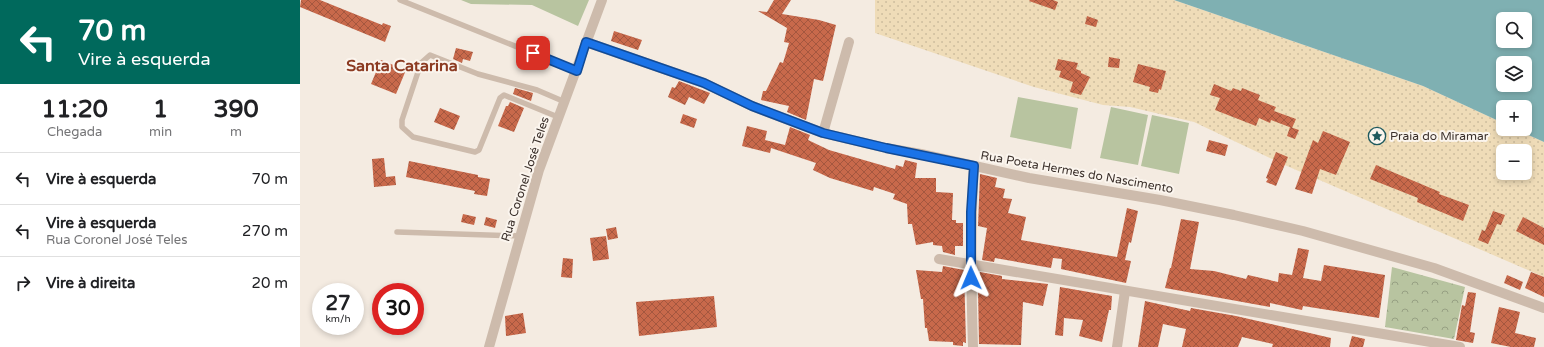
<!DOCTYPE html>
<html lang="pt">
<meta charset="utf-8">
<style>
body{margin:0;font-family:"Varela Round",sans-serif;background:#f6f6f6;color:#202124;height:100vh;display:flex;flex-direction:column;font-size:15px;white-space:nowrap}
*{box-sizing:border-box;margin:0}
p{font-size:13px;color:#757577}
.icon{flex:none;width:22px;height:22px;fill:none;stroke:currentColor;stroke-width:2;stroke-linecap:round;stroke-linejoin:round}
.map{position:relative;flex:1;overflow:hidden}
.details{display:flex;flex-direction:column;background:#fff;width:300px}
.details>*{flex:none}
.banner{background:#00695c;color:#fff;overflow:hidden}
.buttons{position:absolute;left:1196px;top:12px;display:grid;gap:8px}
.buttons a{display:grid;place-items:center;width:36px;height:36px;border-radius:6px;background:#fff;box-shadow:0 2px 6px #0003;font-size:20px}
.speed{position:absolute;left:12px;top:283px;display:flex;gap:8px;font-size:20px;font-weight:700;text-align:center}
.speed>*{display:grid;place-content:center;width:52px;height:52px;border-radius:50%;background:#fff;box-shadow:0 2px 6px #0003;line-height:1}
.speed small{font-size:10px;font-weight:400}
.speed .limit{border:6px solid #d22;background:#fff;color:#111}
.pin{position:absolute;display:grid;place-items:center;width:34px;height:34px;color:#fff;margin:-17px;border-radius:8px;box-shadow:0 2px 6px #0006}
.me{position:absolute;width:44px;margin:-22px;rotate:359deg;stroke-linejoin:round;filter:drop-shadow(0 0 3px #0008)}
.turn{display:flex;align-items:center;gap:14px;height:84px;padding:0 12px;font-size:18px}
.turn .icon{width:52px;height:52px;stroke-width:2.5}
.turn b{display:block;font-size:28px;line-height:34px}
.eta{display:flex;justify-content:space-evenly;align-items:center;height:68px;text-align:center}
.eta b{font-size:24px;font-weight:800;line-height:28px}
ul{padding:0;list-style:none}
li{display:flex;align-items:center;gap:12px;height:52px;padding:0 12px;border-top:1px solid #e0e0e0}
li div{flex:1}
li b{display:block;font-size:15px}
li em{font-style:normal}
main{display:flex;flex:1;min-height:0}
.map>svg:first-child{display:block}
.grass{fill:#b8c4a0}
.forest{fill:url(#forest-crowns)}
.sand{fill:url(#sand-dots);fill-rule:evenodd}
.water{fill:#7fb0b2;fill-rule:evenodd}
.building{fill:url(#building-cross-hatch)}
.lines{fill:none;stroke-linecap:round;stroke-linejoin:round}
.lane{stroke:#cdbbac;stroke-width:5.5}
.street{stroke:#cdbbac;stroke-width:10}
.route-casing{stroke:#114b97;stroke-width:10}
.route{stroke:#1a73e8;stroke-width:7}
.labels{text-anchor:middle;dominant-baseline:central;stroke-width:4;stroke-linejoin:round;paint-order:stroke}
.poi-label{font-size:12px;fill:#3b302b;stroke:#fbf5ee;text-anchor:start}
.street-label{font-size:12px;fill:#3b302b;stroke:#fbf5ee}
.district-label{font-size:16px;font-weight:bold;fill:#8c3b22;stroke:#fbf5ee}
</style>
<main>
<section class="details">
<div class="banner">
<div class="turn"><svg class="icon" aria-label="left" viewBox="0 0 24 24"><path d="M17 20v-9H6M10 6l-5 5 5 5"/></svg><div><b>70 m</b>Vire à esquerda</div></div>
</div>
<div class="eta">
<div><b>11:20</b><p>Chegada</p></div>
<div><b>1</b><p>min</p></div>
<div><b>390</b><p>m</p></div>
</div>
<ul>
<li><svg class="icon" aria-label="left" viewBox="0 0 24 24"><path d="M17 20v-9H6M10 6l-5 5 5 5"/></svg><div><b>Vire à esquerda</b></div><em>70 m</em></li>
<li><svg class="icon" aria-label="left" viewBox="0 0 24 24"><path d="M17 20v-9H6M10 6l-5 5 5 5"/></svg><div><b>Vire à esquerda</b><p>Rua Coronel José Teles</p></div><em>270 m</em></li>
<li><svg class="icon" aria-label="right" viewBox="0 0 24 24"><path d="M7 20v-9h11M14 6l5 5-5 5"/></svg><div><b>Vire à direita</b></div><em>20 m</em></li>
</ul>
</section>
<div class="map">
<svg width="1244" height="347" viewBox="0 0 1244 347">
<defs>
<pattern id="forest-crowns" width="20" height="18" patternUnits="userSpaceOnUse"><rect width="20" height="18" fill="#b8c4a0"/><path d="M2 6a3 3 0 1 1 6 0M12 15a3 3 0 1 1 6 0" fill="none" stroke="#97a083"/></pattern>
<pattern id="sand-dots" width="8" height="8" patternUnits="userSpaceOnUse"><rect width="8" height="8" fill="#efdcb8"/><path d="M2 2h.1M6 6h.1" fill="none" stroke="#cebd9e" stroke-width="1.8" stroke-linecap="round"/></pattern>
<pattern id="building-cross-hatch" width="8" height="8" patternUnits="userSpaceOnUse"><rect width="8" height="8" fill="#c8694b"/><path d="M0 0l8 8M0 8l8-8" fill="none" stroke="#a4573f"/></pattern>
</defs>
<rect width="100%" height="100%" fill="#f4ebe1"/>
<path class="grass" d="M161,0H289L278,26L232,5L171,4Z
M718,97L778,108L771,149L710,137Z
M811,107L848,115L838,165L800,158Z
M852,115L889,123L879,174L841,166Z"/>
<path class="forest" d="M1092,267L1165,287L1154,339L1085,327Z"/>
<path class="sand" d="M575,0H874L1123,86L1203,123V129H1215L1244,142V277L987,166L894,122L830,107L803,105L734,87L575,33ZM1203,151H1225V173H1203Z"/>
<path class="water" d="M874,0H1244V142L1215,129H1225V107H1203V123L1123,86ZM1203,19H1225V41H1203ZM1203,63H1225V85H1203Z"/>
<path class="building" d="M1,0H20L82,25L83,23L91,26L85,42L0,7Z
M474,0H491L482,14L519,20L536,25L523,81L514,79L506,120L487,112L489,106L461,100L463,91H466L480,62L483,63L489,43L484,42L487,28L458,11L467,12Z
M730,0H753L758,2L755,10L729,1Z
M787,16L798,20L796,27L785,24Z
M314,31L342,40L338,50L311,41Z
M156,48L173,52L170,61L163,59L162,63L153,59Z
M809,57L820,59L819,68L808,67Z
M758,59L778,63L776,69L781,71V73L790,77L781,95L770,92L773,82L759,77L761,71L755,70Z
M81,60L106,70L96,94L71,84Z
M838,64L866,71L861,90L859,89L858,93L849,91L850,87L833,82Z
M379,81L410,93L404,104L389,97L385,105L368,97L372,87L375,88Z
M914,84L931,91L933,88L941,91L942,88L960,95L958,100L976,107L974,111L996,119L992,128L971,120L970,123L959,118L956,126L915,110L920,98L910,95Z
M215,88L233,93L231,101L213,94Z
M210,102L224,108L214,132L198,126L206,106H208Z
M140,108L160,116L154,130L134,122Z
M383,114L397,119L394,128L380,123Z
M447,126L467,131L465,140L485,145L490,127L510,135L508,140L529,150L595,169L596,165L603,167L605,160L617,163L615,178H636V192L653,193L652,220H656V223H663V246H655V255L643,252L642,246L633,245V242L616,245L612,224H608L607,204L593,199L595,194L574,187L573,191L530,178L513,170L516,163L471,148L470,153L442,146Z
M990,127L999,130L995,139L987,136Z
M1023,131L1050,142L1036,175L1020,169L1012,194L995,189L1013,140L1018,143Z
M909,140L928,145L925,156L906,151Z
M976,152L988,157L976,186L966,182L968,179L966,178Z
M84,158L86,177L95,176L96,185L74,187L72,159Z
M109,161L178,175V177L190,179L187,196L174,194L175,191L106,177Z
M1076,165L1140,192L1139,194L1169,205L1163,221L1117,202L1118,198L1070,179Z
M680,174L697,178L695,187L705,189L703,198L712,199L708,213L726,217L721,240L817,257L827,208L838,211L831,243L829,242L825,260L831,261L826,283L761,269L762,259L753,258L751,268L695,258L694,262L682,260L687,228L678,226Z
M1193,211L1205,215L1201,225L1197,224L1188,244L1178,240L1182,230L1185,231Z
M163,214L176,217L174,225L161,222Z
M186,217L197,220L195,228L184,225Z
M1223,217L1244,228V245L1216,231Z
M881,219L899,222L890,269L914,271L946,279L948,275L978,282L979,273L992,275L998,248L1009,250L1003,278L1021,281L1024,265L1085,275L1079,318L1003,306L1002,310L970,303V307L865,288L870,268H871Z
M316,227L318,238L308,240L306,229Z
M306,236L309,259L293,261L290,238Z
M263,258L273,259L272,278L261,277Z
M643,266L664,270L666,343L663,342V346L653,345V342L629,341L627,328H625L623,299H621L616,270L642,272Z
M680,272L702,276V279L748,284L743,306L723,302L721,345L679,344L678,288Z
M1231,272L1244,277V297L1225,288Z
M1207,275L1223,282L1220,290L1204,283Z
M760,287L812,296L811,310H809L802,342L779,336L783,320L764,318L763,336L755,335Z
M1168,292L1176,293L1170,332L1175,333L1173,343L1156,340L1162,305L1165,306Z
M414,296L417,327L339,336L336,302Z
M845,301L890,311L891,308L936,316L1031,338L1030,347H972L973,344L942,337L938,347H882L886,329L863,324L858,347H838Z
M1199,307L1220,312L1215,333L1236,338L1234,347H1211L1191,343Z
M223,313L226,333L206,336L205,316Z
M1052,336L1065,339L1063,347H1049Z"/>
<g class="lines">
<path class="lane" d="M100,0L277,71
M258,117L204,95L200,98L179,150L175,152L113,137L102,127V120L121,63L130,55L178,74L237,90L265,102
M97,232L220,236"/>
<path class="street" d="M286,42L404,83L452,106L523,133L586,148L621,154L729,178L860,200L934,215L1003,231L1134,268L1244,308
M523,133L549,42
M639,259L1160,347
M189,347L239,170L302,0
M673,347C671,286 670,227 674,166
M817,347L825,291"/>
</g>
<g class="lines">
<defs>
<path id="route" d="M233,53L277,71L286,42L404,83L452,106L523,133L586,148L674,166L671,212V278"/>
</defs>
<use href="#route" class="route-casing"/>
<use href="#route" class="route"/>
</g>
<defs>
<symbol id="sight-ring" viewBox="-11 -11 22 22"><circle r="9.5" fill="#fbf5ee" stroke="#1f5a5e" stroke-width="1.5"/><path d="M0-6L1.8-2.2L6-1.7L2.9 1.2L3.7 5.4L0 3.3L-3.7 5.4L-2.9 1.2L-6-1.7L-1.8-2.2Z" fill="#1f5a5e"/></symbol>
</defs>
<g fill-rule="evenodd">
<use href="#sight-ring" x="1067" y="126" width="20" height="20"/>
</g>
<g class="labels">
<g class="poi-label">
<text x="1090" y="136">Praia do Miramar</text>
</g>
<g class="street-label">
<text transform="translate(777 172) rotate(10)">Rua Poeta Hermes do Nascimento</text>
<text transform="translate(225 179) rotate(-72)">Rua Coronel José Teles</text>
</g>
<g class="district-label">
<text x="102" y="66">Santa Catarina</text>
</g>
</g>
</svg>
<div class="buttons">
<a><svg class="icon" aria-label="search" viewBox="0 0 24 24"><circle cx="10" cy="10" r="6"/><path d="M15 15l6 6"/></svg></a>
<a><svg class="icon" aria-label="layers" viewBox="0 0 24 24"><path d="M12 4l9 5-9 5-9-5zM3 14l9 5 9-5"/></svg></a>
<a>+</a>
<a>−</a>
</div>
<div class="speed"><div>27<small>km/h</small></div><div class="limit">30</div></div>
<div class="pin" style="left:233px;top:53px;background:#d93025"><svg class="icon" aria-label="arrive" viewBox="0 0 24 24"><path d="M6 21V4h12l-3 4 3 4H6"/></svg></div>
<svg class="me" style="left:671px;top:278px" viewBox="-20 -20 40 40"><path d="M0-17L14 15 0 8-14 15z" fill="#1a73e8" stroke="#fff" stroke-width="4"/></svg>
</div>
</main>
